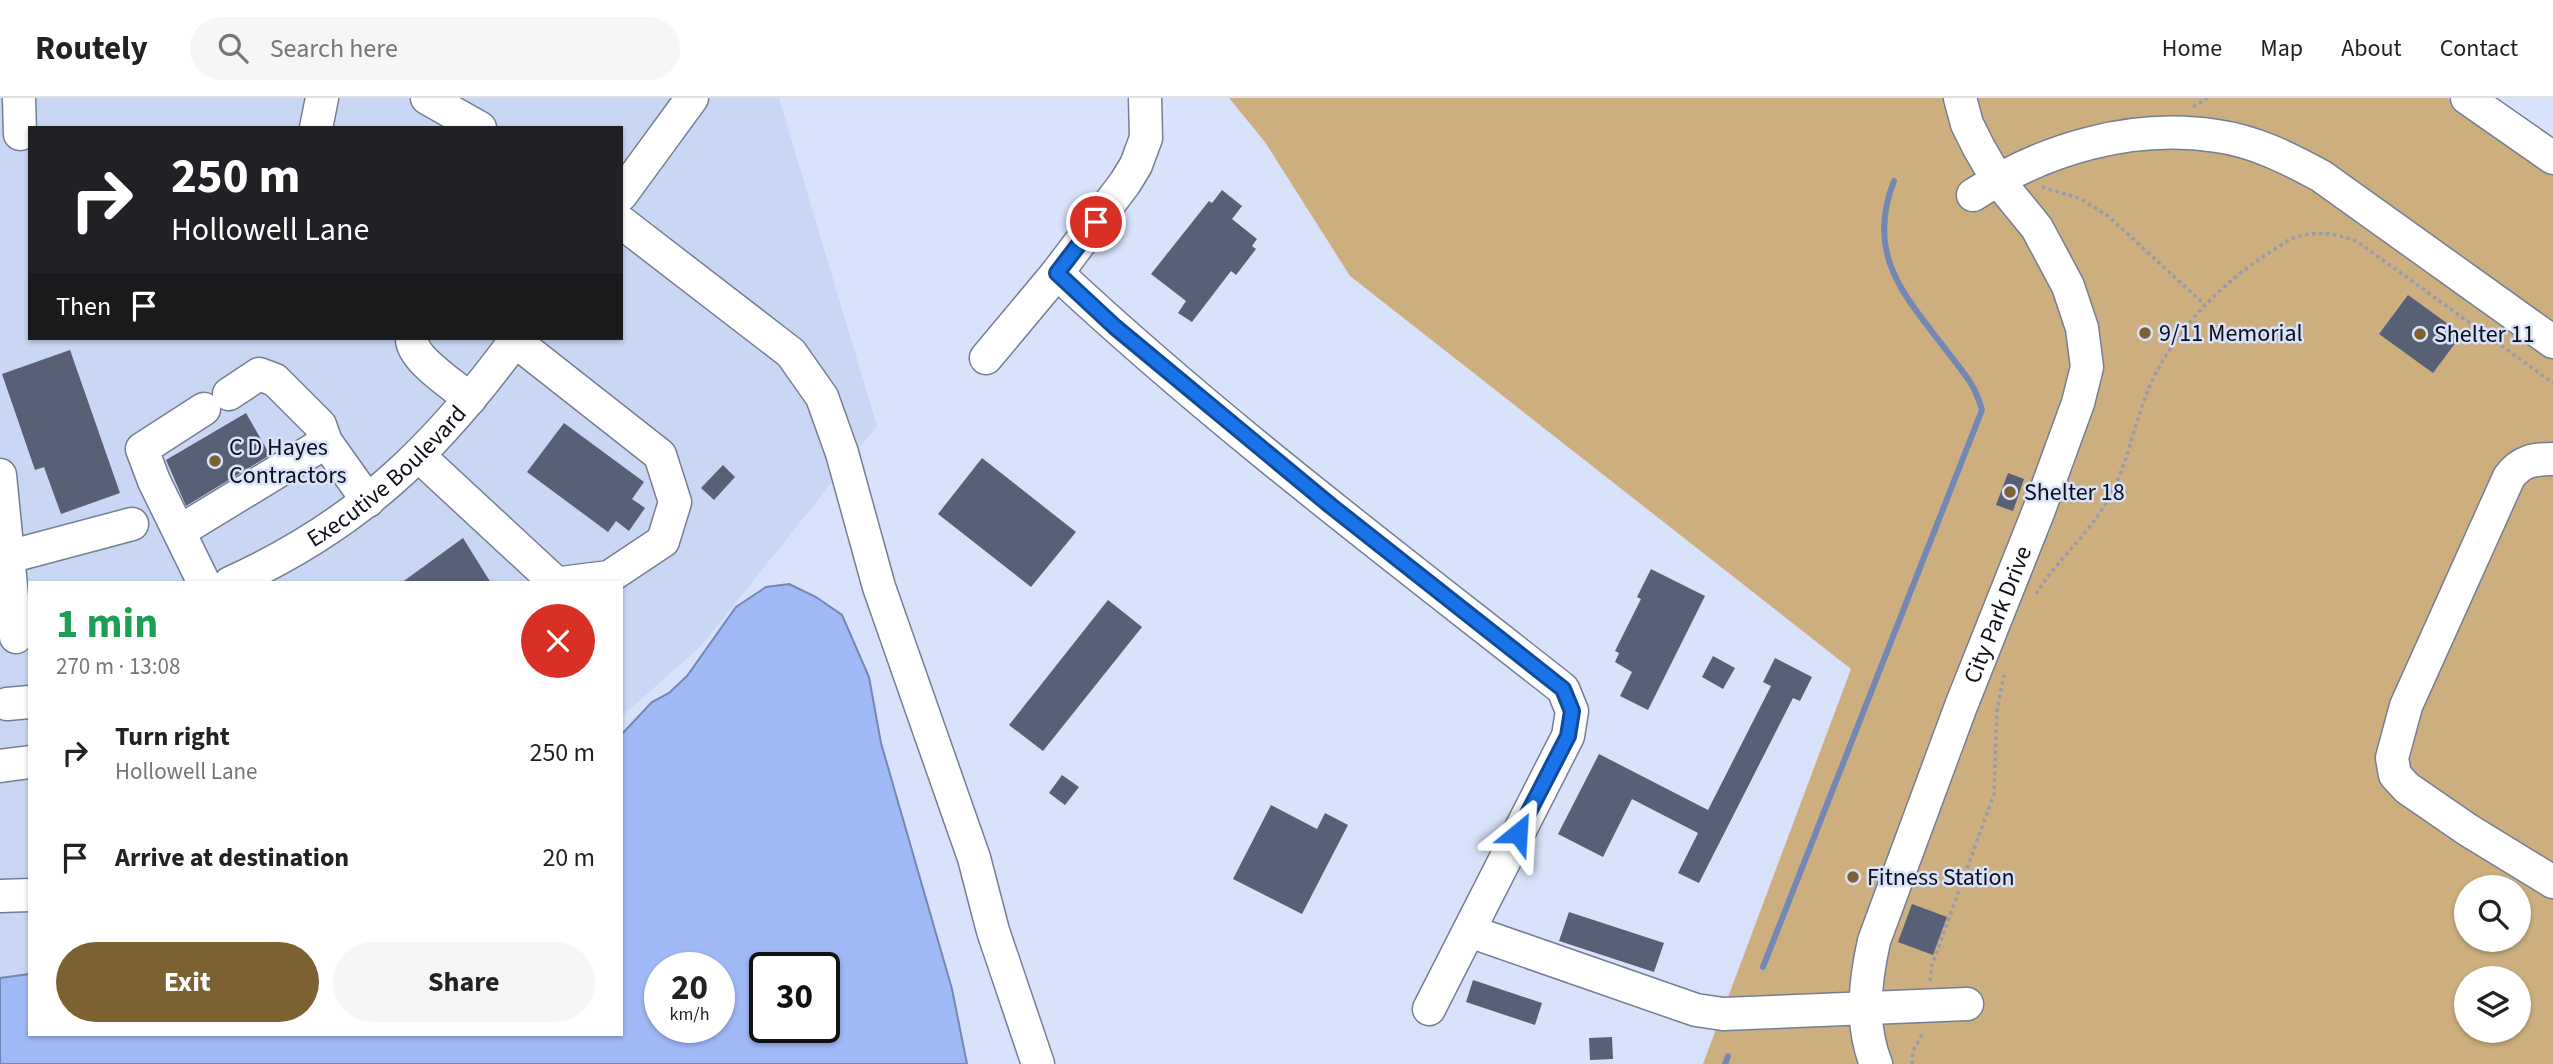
<!DOCTYPE html>
<meta charset="utf-8">
<style>
body{margin:0;font-family:"Source Sans 3",sans-serif;background:#f6f6f6;color:#222;height:100vh;display:flex;flex-direction:column;font-size:26px;white-space:nowrap}
*{box-sizing:border-box;margin:0}
p{font-size:23px;color:#767676}
.icon{flex:none;width:38px;height:38px;fill:none;stroke:currentColor;stroke-width:2;stroke-linecap:round;stroke-linejoin:round}
.map{position:relative;flex:1;overflow:hidden}
.panel{position:absolute;left:28px;top:483px;width:595px;height:455px;display:flex;flex-direction:column;background:#fff;border-radius:0px;box-shadow:0 2px 5px #0004}
.panel>*{flex:none}
.banner{position:absolute;left:28px;top:28px;width:595px;height:214px;border-radius:0px;box-shadow:0 2px 5px #0004;background:#202124;color:#fff;overflow:hidden}
.fabs{position:absolute;left:2454px;top:777px;display:grid;gap:14px}
.fabs a{display:grid;place-items:center;width:77px;height:77px;border-radius:50%;background:#fff;box-shadow:0 2px 5px #0004;font-size:35px}
.speed{position:absolute;left:644px;top:854px;display:flex;gap:14px;font-size:35px;font-weight:700;text-align:center}
.speed>*{display:grid;place-content:center;width:91px;height:91px;border-radius:50%;background:#fff;box-shadow:0 2px 5px #0004;line-height:1}
.speed small{font-size:18px;font-weight:400}
.speed .limit{border:4px solid #111;border-radius:10px;background:#fff;color:#111}
.pin{position:absolute;display:grid;place-items:center;width:60px;height:60px;color:#fff;margin:-30px;border:4px solid #fff;border-radius:50%;box-shadow:0 2px 7px #0007}
.me{position:absolute;width:77px;margin:-38px;rotate:27deg;stroke-linejoin:round;filter:drop-shadow(0 0 5px #0008)}
.turn{display:flex;align-items:center;gap:24px;height:147px;padding:0 28px;font-size:32px}
.turn .icon{width:91px;height:91px;stroke-width:2.5}
.turn b{display:block;font-size:49px;line-height:60px}
.then{display:flex;align-items:center;height:66px;padding:0 28px;background:#0003;gap:14px;font-size:26px}
.round{display:grid;place-items:center;flex:none;width:74px;height:74px;border-radius:37px;background:#f6f6f6}
.head{display:flex;align-items:center;justify-content:space-between;height:119px;padding:0 28px}
h1{font-size:42px;font-weight:700;line-height:52px;color:#1e9e55}
.cta{display:flex;gap:14px;margin-top:auto;padding:14px 28px}
.cta a{flex:1;height:80px;border-radius:42px;background:#7c6133;color:#fff;font-size:28px;font-weight:700;line-height:80px;text-align:center}
.cta a+a{background:#f6f6f6;color:#222}
ul{padding:0;list-style:none}
li{display:flex;align-items:center;gap:21px;height:105px;padding:0 28px}
li div{flex:1}
li b{display:block;font-size:26px}
li em{font-style:normal}
header{display:flex;align-items:center;gap:42px;box-sizing:border-box;height:98px;padding:0 35px;background:#fff;border-bottom:2px solid #e0e0e0}
header strong{font-size:33px}
nav{display:flex;gap:38px;margin-inline-start:auto;font-size:24px}
.search{width:490px;height:63px;background:#f6f6f6;display:flex;align-items:center;gap:18px;box-sizing:border-box;padding:0 24px;border-radius:38px;color:#767676;font-size:26px}
.map>svg:first-child{display:block}
.built{fill:#c9d6f4;fill-rule:evenodd}
.green{fill:#ccae7f;fill-rule:evenodd}
.water{fill:#9fb9f7;stroke:#7386b4;stroke-width:2;fill-rule:evenodd}
.lines{fill:none;stroke-linecap:round;stroke-linejoin:round}
.stream{stroke:#7386b4;stroke-width:6}
.building{fill:#576074}
.minor-casing{stroke:#757e93;stroke-width:35}
.path{stroke:#959caf;stroke-width:3.5;stroke-dasharray:3.5 3.5;stroke-linecap:butt}
.minor{stroke:#fff;stroke-width:32}
.route-casing{stroke:#114b97;stroke-width:18}
.route{stroke:#1a73e8;stroke-width:12}
.poi-dot{fill:#7c6133;stroke:#d8e2fa;stroke-width:2.5}
.labels{text-anchor:middle;dominant-baseline:central;stroke-width:5;stroke-linejoin:round;paint-order:stroke}
.poi-label{font-size:24px;fill:#0d1018;stroke:#d8e2fa;text-anchor:start}
.street-label{font-size:24px;fill:#0d1018;stroke:#d8e2fa}
</style>
<header>
<strong>Routely</strong>
<div class="search"><svg class="icon" aria-label="search" viewBox="0 0 24 24"><circle cx="10" cy="10" r="6"/><path d="M15 15l6 6"/></svg>Search here</div>
<nav><a>Home</a><a>Map</a><a>About</a><a>Contact</a></nav>
</header>
<div class="map">
<svg width="2553" height="966" viewBox="0 0 2553 966">
<rect width="100%" height="100%" fill="#d8e2fa"/>
<path class="built" d="M0,0H779L877,328L701,548L621,619V485H30V876L0,880ZM30,30H621V240H30Z"/>
<path class="green" d="M1229,0H2447L2553,73V966H1703L1851,571L1350,178L1265,44ZM2466,789H2518V842H2466ZM2466,880H2518V933H2466Z"/>
<path class="water" d="M789,486L816,499L842,517L869,579L881,645L952,891L967,966H0V880L30,876V936H621V637L652,604L669,595L687,578L736,509L766,489ZM660,870H719V929H660ZM765,870H824V929H765Z"/>
<g class="lines">
<path class="stream" d="M1763,869L1982,312C1975,287 1966,278 1950,257C1907,200 1864,159 1894,83
M1725,966L1728,958"/>
</g>
<path class="building" d="M1222,92L1242,108L1232,121L1257,141L1252,148L1256,151L1236,177L1231,173L1192,224L1178,215L1186,203L1151,176L1209,103L1212,105Z
M2408,197L2462,236L2433,275L2379,236Z
M70,252L120,395L61,416L44,369L35,372L2,276Z
M246,315L270,357L186,408L166,362Z
M564,325L644,384L632,401L645,410L629,433L616,423L608,434L527,374Z
M982,360L1076,434L1031,489L938,416Z
M723,367L735,379L714,402L701,390Z
M2008,375L2024,381L2013,413L1996,407Z
M463,440L491,485H401Z
M1651,471L1705,498L1648,612L1620,598L1632,574L1615,564L1619,555L1615,553L1641,501L1637,499Z
M1108,502L1142,529L1043,653L1009,627Z
M1713,558L1735,570L1723,591L1702,579Z
M1775,560L1812,579L1800,603L1793,600L1699,785L1678,775L1698,735L1632,701L1603,759L1558,736L1599,656L1708,712L1771,588L1763,584Z
M1062,677L1079,689L1065,707L1049,695Z
M1271,707L1317,731L1325,715L1348,727L1302,816L1233,781Z
M1912,806L1947,819L1933,857L1898,844Z
M1569,814L1664,845L1654,874L1559,843Z
M1473,882L1542,905L1535,927L1466,904Z
M1612,939L1613,961L1590,962L1589,940Z"/>
<g class="lines">
<defs>
<g id="minor">
<path d="M19,0L20,36"/>
<path d="M427,0L480,30"/>
<path d="M2467,0L2553,60"/>
<path d="M316,30L322,0"/>
<path d="M621,97L692,0"/>
<path d="M1973,97C2044,51 2131,25 2217,38C2254,43 2288,60 2321,78L2553,244"/>
<path d="M621,124L791,255L822,299L842,355L879,489L974,760L993,833L1038,966"/>
<path d="M1057,175C1215,323 1393,457 1563,591L1572,613L1568,638L1429,911"/>
<path d="M412,240C411,261 455,288 470,301"/>
<path d="M515,243L660,357L675,404L663,443L609,479L561,485"/>
<path d="M986,260L1057,175L1125,85L1136,67L1146,40L1145,0"/>
<path d="M229,296L259,276L275,282L320,327L326,344"/>
<path d="M419,358L556,485"/>
<path d="M2553,361C2533,361 2521,363 2509,379L2406,608L2392,660L2395,677L2407,690L2468,732L2553,784"/>
<path d="M0,377L16,539"/>
<path d="M180,433L326,344L368,403"/>
<path d="M8,459L132,426"/>
<path d="M204,485L154,383L142,351L204,311"/>
<path id="s1" d="M230,485C358,427 435,352 517,240"/>
<path d="M7,606L30,604"/>
<path d="M0,668L30,664"/>
<path d="M0,798L30,797"/>
<path d="M1469,833L1696,912L1723,916L1967,906"/>
<path id="s2" d="M1876,966C1860,926 1865,884 1874,843L1961,608L2039,412L2078,305L2087,269L2082,230L2068,188L2037,130L1997,81L1979,50L1967,26L1960,0"/>
</g>
</defs>
<use href="#minor" class="minor-casing"/>
<path class="path" d="M2193,9L2207,0
M2042,89L2081,101L2108,118L2205,207
M2036,496C2057,462 2088,437 2107,403C2130,365 2134,319 2154,279C2178,230 2219,188 2264,158C2274,152 2285,143 2296,139C2318,132 2338,136 2358,144L2553,285
M1930,883L1932,867L1994,696L1997,612L2004,577
M1912,966L1913,953L1923,935"/>
<use href="#minor" class="minor"/>
</g>
<g class="lines">
<defs>
<path id="route" d="M1096,124L1057,175L1115,229L1331,408L1563,591L1572,613L1568,638L1518,735"/>
</defs>
<use href="#route" class="route-casing"/>
<use href="#route" class="route"/>
</g>
<g class="poi-dot">
<circle cx="2145" cy="235" r="7"/>
<circle cx="2420" cy="236" r="7"/>
<circle cx="215" cy="363" r="7"/>
<circle cx="2010" cy="394" r="7"/>
<circle cx="1853" cy="779" r="7"/>
</g>
<g class="labels">
<g class="poi-label">
<text x="2159" y="235">9/11 Memorial</text>
<text x="2434" y="236">Shelter 11</text>
<text x="229" y="349">C D Hayes<tspan x="229" dy="28">Contractors</tspan></text>
<text x="2024" y="394">Shelter 18</text>
<text x="1867" y="779">Fitness Station</text>
</g>
<g class="street-label">
<text stroke="none"><textPath href="#s1" startOffset="191">Executive Boulevard</textPath></text>
<text stroke="none"><textPath href="#s2" startOffset="474">City Park Drive</textPath></text>
</g>
</g>
</svg>
<div class="fabs">
<a><svg class="icon" aria-label="search" viewBox="0 0 24 24"><circle cx="10" cy="10" r="6"/><path d="M15 15l6 6"/></svg></a>
<a><svg class="icon" aria-label="layers" viewBox="0 0 24 24"><path d="M12 4l9 5-9 5-9-5zM3 14l9 5 9-5"/></svg></a>
</div>
<div class="speed"><div>20<small>km/h</small></div><div class="limit">30</div></div>
<div class="pin" style="left:1096px;top:124px;background:#d93025"><svg class="icon" aria-label="arrive" viewBox="0 0 24 24"><path d="M6 21V4h12l-3 4 3 4H6"/></svg></div>
<svg class="me" style="left:1518px;top:735px" viewBox="-20 -20 40 40"><path d="M0-17L14 15 0 8-14 15z" fill="#1a73e8" stroke="#fff" stroke-width="4"/></svg>
<div class="banner">
<div class="turn"><svg class="icon" aria-label="right" viewBox="0 0 24 24"><path d="M7 20v-9h11M14 6l5 5-5 5"/></svg><div><b>250 m</b>Hollowell Lane</div></div>
<div class="then">Then<svg class="icon" aria-label="arrive" viewBox="0 0 24 24"><path d="M6 21V4h12l-3 4 3 4H6"/></svg></div>
</div>
<section class="panel">
<div class="head"><div><h1>1 min</h1><p>270 m · 13:08</p></div><a class="round" style="background:#d93025;color:#fff"><svg class="icon" aria-label="close" viewBox="0 0 24 24"><path d="M6 6l12 12M18 6L6 18"/></svg></a></div>
<ul>
<li><svg class="icon" aria-label="right" viewBox="0 0 24 24"><path d="M7 20v-9h11M14 6l5 5-5 5"/></svg><div><b>Turn right</b><p>Hollowell Lane</p></div><em>250 m</em></li>
<li><svg class="icon" aria-label="arrive" viewBox="0 0 24 24"><path d="M6 21V4h12l-3 4 3 4H6"/></svg><div><b>Arrive at destination</b></div><em>20 m</em></li>
</ul>
<div class="cta"><a>Exit</a><a>Share</a></div>
</section>
</div>
